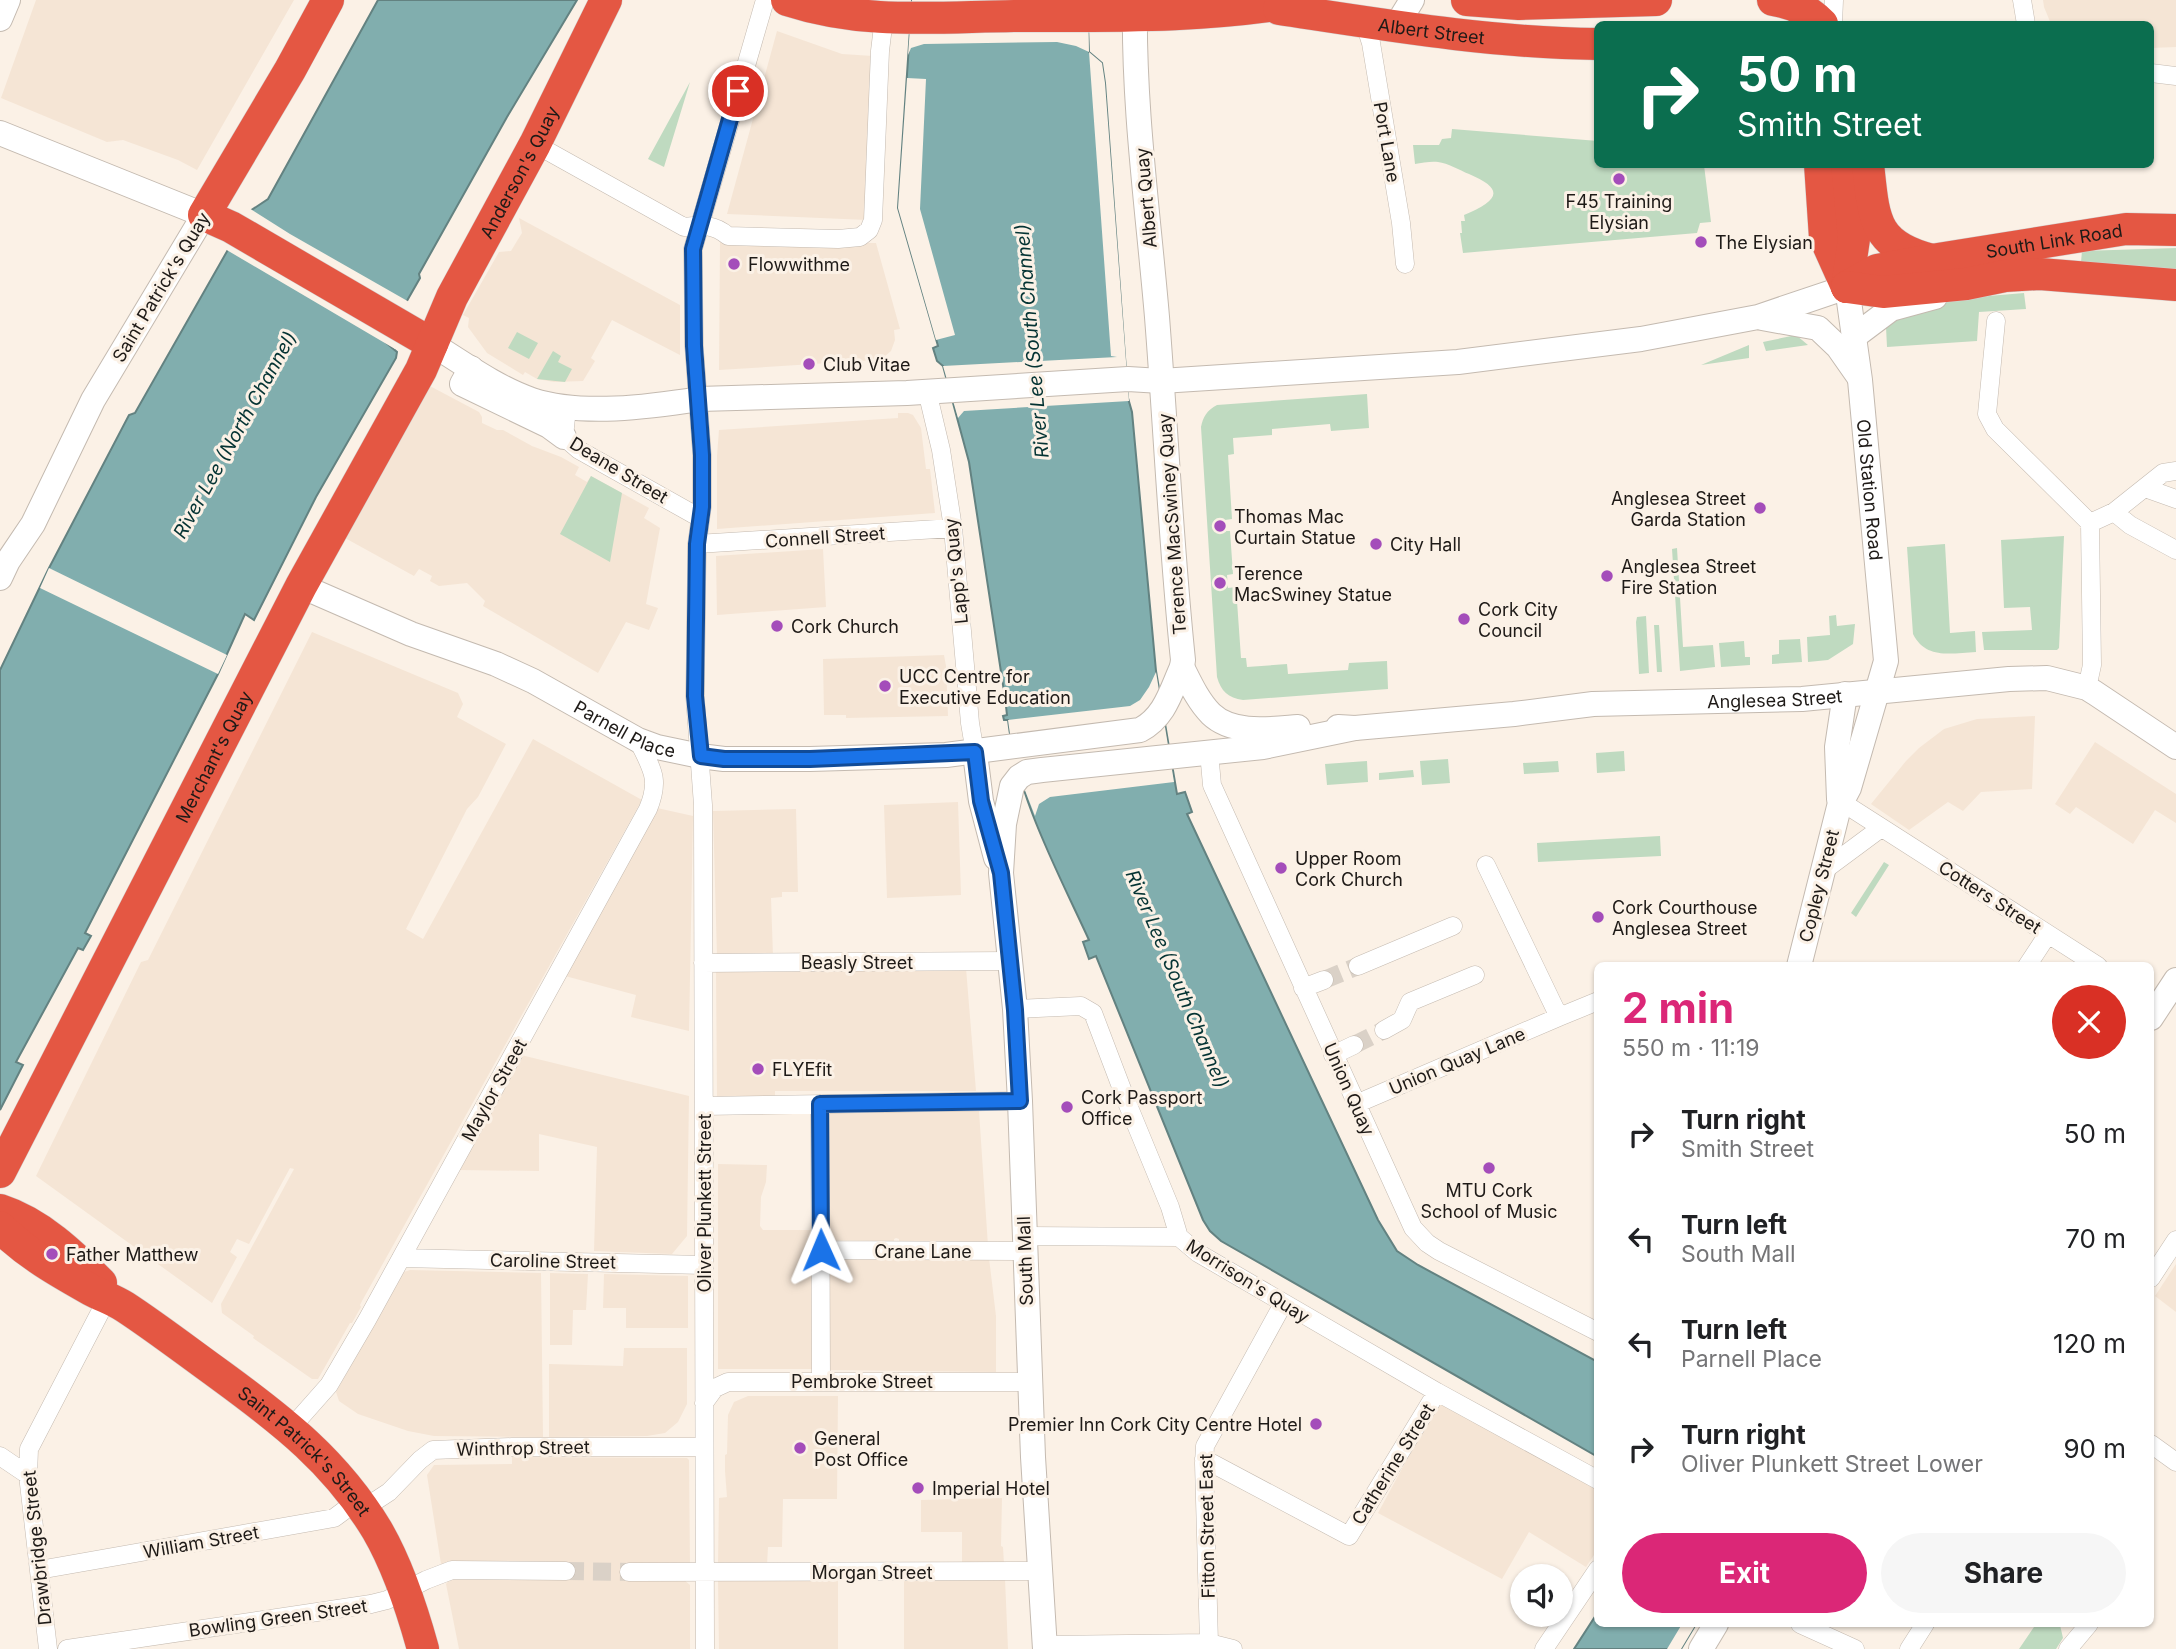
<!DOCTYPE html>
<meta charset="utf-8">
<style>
body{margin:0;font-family:Inter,sans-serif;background:#f6f6f6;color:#202124;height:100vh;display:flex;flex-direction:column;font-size:26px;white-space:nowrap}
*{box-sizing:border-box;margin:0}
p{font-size:23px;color:#757577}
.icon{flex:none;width:38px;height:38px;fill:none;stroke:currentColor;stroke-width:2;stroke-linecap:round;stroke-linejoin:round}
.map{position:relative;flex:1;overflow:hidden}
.details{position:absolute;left:1594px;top:962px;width:560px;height:665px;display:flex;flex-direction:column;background:#fff;border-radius:10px;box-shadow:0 2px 5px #0004}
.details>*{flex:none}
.hud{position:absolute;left:1594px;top:21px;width:560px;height:147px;border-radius:10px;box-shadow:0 2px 5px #0004;background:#0b6e4f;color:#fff;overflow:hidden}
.controls{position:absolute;left:1510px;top:1564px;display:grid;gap:14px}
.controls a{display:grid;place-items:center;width:63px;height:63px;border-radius:50%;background:#fff;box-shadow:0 2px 5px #0004;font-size:35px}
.pin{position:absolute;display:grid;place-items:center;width:60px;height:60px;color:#fff;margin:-30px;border:4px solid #fff;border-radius:50%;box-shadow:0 2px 7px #0007}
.me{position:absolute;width:77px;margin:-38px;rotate:359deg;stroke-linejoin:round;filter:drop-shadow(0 0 5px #0008)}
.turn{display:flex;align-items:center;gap:24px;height:147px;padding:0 28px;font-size:32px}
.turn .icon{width:91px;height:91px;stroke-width:2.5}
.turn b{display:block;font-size:49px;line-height:60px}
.round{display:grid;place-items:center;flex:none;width:74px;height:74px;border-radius:37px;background:#f6f6f6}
.headline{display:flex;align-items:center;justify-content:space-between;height:119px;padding:0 28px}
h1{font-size:42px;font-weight:700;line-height:52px;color:#db2777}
.cta{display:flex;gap:14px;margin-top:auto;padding:14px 28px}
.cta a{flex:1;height:80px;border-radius:42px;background:#db2777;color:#fff;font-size:28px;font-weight:700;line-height:80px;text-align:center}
.cta a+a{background:#f6f6f6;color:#202124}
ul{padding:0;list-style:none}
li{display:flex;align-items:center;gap:21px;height:105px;padding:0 28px}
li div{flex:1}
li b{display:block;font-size:26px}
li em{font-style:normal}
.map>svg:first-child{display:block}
.built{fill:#f5e5d5}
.green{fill:#bfdac0}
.water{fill:#81aeae;stroke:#638281;stroke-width:2}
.pier{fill:#fbf1e6}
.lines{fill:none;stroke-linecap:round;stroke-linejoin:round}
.street-tunnel{stroke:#dad1c7;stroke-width:18;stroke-dasharray:18 9;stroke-linecap:butt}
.street-casing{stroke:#c4bab0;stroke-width:19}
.secondary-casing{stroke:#c4bab0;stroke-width:26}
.highway-casing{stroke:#d2d1d1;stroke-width:33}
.street{stroke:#fff;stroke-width:18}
.secondary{stroke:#fff;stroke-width:24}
.highway{stroke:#e45743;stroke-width:32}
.route-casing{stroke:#114b97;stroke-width:18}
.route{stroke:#1a73e8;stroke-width:12}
.poi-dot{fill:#a44dba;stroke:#fbf1e6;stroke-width:2.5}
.labels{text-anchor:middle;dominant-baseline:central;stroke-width:6;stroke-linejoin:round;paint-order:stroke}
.street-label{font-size:18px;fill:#1e1a17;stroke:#fbf1e6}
.poi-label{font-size:18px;fill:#1e1a17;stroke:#fbf1e6;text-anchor:start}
.water-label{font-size:19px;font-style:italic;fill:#043333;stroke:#fbf1e6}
</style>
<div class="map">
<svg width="2176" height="1649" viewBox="0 0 2176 1649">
<rect width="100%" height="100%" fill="#fbf1e6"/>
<path class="built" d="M36,0H294L197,170L178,160L123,140L107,142L1,98Z
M2043,0H2176V47L2151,48V24H2051L2044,7Z
M777,31L842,54L873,56L867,220L727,214Z
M519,218L680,305V355L612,320L591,358L595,361L583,381L554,382L537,379L525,372L523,375L487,353L468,327L469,318L463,315L499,252L511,251L517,241L522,233Z
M720,242L876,243L900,329L894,330L895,340L891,351L884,357L876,360L719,370Z
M428,385L479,412L482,417V423L497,430H503L532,446L561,457L579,467L575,475L587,482L591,476L649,508L644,518L660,528L646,604L658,608L649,630L626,622L598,673L483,606L485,601L467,583L439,586L430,581L432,576L419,569L414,576L345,538Z
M898,413H908L913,415L921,428L926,469H930L935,513L717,529V456L719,430L898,418Z
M823,549L826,607L717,615L716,556Z
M312,632L458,693L463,704L457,717L506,744L478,797L467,809L406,929L423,939L533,739L642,800L362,1301L360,1305L361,1307L352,1323H350L318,1379H312L253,1338L254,1336L222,1313L221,1304L294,1169L290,1168L249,1244L237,1239L230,1252L237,1257L212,1303L36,1176L141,962L148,960Z
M944,655L946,666L948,716L846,718V715H824L823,659Z
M2035,716L2032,789L1981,792L1963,811L1948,802L1909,830L1871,804L1906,761L1919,748L1944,729L1977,719Z
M2095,742L2176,794V823L2155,810L2133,844L2076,807L2070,814L2055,804Z
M958,802L961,895L887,898L884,805Z
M657,808L693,816L689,1031L631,1017L636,995L565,976Z
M796,809L798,892H782V897L771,898L773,956L717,957L713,811Z
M966,968L976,1091H775V1097H717L716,969Z
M521,1055L689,1096L687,1236L672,1254L594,1251L597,1147L539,1134V1171L459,1170Z
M979,1111L988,1246H899V1239L896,1238L894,1239V1241L830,1240V1112Z
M718,1164L767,1165L766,1182L761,1197L760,1226L763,1230H815V1369H718Z
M828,1256L989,1258L996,1316V1372L828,1370Z
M2176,1264V1312L2155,1296Z
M410,1270L541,1273L543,1437L434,1436L408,1431L358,1414L339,1401L336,1392L404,1272Z
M550,1273L588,1274L586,1310H573L572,1345H550Z
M604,1274L688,1276V1328H626V1308H603Z
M624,1348H687V1404L678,1422L665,1433L647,1436L549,1437V1364L623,1366Z
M748,1396H838L837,1499H783L782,1547H768L767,1565H718L719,1498L727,1497L725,1471V1455L727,1454L728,1415L734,1402Z
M1438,1402L1598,1489V1549L1586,1567L1529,1532L1502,1579L1378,1513Z
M512,1457L687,1458L689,1460L690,1566L683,1579L690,1585V1649H459L446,1584L452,1576L566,1565L441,1564L427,1475L434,1465L512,1464Z
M1002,1498L1001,1546L1003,1547L1004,1564L962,1565V1532H921V1500Z
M718,1579H838V1649H719Z
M904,1579H1005L1008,1649H904Z"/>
<path class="green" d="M690,82L664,167L648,159Z
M1452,129L1598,141V164L1704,165L1711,222L1700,223L1697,233L1463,253L1460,233H1462L1461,221H1465L1464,215C1497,201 1507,190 1469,174C1459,170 1448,163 1438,162C1431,161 1422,163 1415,164L1413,145H1439L1442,139L1451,138Z
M2176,248V269L2081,262L2082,251Z
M2024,293L2026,309L1979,312L1977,341L1887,347L1886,327L1892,319L1953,299Z
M517,332L538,343L529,359L508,348Z
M1796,335L1808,345L1766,351L1763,342Z
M1749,345V358L1701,365Z
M553,351L561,356L558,362L572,369L565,382L537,379Z
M1367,394L1369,428L1331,431L1330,424L1272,429V435L1233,438L1234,454L1228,455L1232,519L1225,520V531H1230L1233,574L1227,575L1228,588L1236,587L1241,658H1246L1247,667L1287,664L1288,674L1348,670L1349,663L1387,661L1388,689L1243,700C1228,698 1221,691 1217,677L1201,427C1203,417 1207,410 1217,405Z
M591,476L622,493L610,562L560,534Z
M2064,536L2059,648L2057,650H1984L1982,632L2032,630L2030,607L2004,608L2001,540Z
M1945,544L1950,633L1975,631L1976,652C1952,653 1926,660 1913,634L1907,547Z
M1677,548L1683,647L1713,645L1715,667L1680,671L1672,549Z
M1836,615L1837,626L1855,624L1853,644L1828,660L1808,662L1807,637L1830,635L1829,616Z
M1646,616L1649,673L1639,674L1636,622L1637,617Z
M1654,625H1659L1662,672H1657Z
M1800,639L1802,662L1772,664V655L1779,654V640Z
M1744,641L1745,657H1750V665L1721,667L1719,643Z
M1624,751L1625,771L1597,773L1596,753Z
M1448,759L1450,783L1422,785L1420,761Z
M1367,761L1368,782L1327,785L1325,764Z
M1558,761L1559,772L1524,774L1523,763Z
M1413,770L1414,777L1379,780V773Z
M1660,836L1661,856L1538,862L1537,843Z
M1884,862L1889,865L1856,917L1851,913Z
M2036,1624L2060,1625L2063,1638L2056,1649H2019Z"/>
<path class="water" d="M378,0H577L507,117L419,274L420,278L384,341L397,352L396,358L316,497L254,620L245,614L218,674L85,933L91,936L83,950L78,948L16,1062L23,1065L0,1110V670L49,568L129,415L135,413L250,211L268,199Z
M912,0H1087L1089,52L1102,63L1105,83L1128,398L1132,412L1156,671L1177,794L1185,792L1192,812L1187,814L1378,1220L1397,1251L1418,1265L1598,1362V1457L1221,1241L1210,1231L1203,1220L1096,956L1089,959L1083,942L1089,940C1057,870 1017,797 1008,720H1004L1003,716L1007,715L1005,698L969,462L943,366L937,361L933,348L938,346L898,208Z
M1598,1612V1624H1696L1681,1649H1574Z"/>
<path class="pier" d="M912,0H1088L1089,52L1102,63L1105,83L1129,401L964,411L958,418L943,366L1117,357L1111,356L1089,52L1076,46L1057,42L924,44L911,48L908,55Z
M907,78L926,79L920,209L955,335L936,340L898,208Z
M249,208L290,234L411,303L389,340L397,346L395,349L225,249Z
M49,568L227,655L218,674L40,588Z
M1156,672L1174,782L1050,797L1039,804L1035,816L1014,762L1008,720L1130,706L1140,700L1149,687Z
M1682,1624H1696L1681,1649H1667Z"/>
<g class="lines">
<path class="street-tunnel" d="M1324,980L1358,966
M1354,1045L1384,1030
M566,1571L629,1572"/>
<defs>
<path id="street" d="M2022,0L2026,24
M1364,21L1371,43L1401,223L1405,264
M1833,24L1834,0
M2151,73L2176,76
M535,144L684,227C702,225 714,224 728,236L838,239L860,237L869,230L873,220L880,51L884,18
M1996,321L1987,414L1995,429L2090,523L2092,665L2087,688
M927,391L941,450L953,528L970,723L975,753
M567,407L564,437L579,450L700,518
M2145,488L2176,499
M2114,512L2130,525L2176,550
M2090,523L2114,512L2163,473L2176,471
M697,544L953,528
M1209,752L1212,785L1413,1228L1427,1243L1439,1251L1598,1332
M1839,807L1851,808L2098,966
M1823,871L1881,828
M703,963L1011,961
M1358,966L1453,926
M2027,966L2048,934
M1303,988L1324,980
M1015,1009L1081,1006L1093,1013L1128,1105L1170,1207L1179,1237L1198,1253L1437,1392L1598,1480
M1559,1017L1598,1001
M1384,1030L1402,1020L1410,1002L1475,975
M1333,1055L1354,1045
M820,1104L821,1381
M1356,1104L1559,1017L1486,865
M704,1106L1020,1101
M1025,1236L1179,1237
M821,1250L1025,1251
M401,1258L704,1265
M2151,1278L2176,1240
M704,1403L715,1388L728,1382H1029
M291,1428L329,1385L367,1320L648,809C661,778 651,768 638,740
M2151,1444L2176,1462
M0,1456L28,1475
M1204,1459L1349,1536L1437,1392
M363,1509L389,1492L420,1460L433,1450L512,1447H704
M39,1570L334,1518L357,1501
M629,1572L1040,1571
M1800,1624L1855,1649
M1209,1643L1204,1463L1205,1446L1283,1304
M1045,1645L1209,1643L1233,1649
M48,1649L28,1475L29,1449L107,1299
M67,1649L371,1604L387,1600L426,1580L452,1570L566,1571
M705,1649L703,805L695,696L697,544L702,507V455L694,346L693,249L765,0
M1544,1649L1598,1569
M1909,1649L1925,1624
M2068,1649L2089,1624"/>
<g id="secondary">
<path d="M0,19L8,0"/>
<path d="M1396,26L1412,0"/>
<path d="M0,133L204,215L93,400L33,524L8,561L0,578"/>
<path d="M1762,318L1818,328L1838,347L1859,377"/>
<path d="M1855,336L1891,309L1935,297"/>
<path id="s1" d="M432,344C464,364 497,388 532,400C581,416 649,407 699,399L907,393L1128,379L1161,381L1458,362L1641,339L1758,317L1847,287L1860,380L1886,661L1849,788L1839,807L1799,966"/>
<path d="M471,368L462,384L549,426L564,437"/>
<path id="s2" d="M301,586L411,634L496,664L533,681L638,740L657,747L700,756L724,759H810L946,755L1140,730C1165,717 1171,691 1182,667L1183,660C1171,546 1166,431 1157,317C1148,211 1133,106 1135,0"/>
<path d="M1182,667C1190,683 1198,701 1211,714C1233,735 1271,729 1298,727"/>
<path id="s3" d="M1338,727L1355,728L1514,714L1593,704L1802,699L2009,679L2047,678L2087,688L2095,693L2176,747"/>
<path d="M975,753L981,801L996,858"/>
<path d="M1839,799L1837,747L1845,694"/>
<path d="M2151,1018L2176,980"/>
<path d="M1045,1649L1033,1457L1020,1101L1015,1009L1001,873L1004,824L1012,786L1019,777L1027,772L1042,770L1263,747L1355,728"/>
<path d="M1701,1649L1716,1624"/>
</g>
<g id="highway">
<path d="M328,0L290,70L204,215L231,227L432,344"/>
<path d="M787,0C864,25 934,17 1014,16C1110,16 1212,18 1307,0"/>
<path d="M1467,0L1519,4L1656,0"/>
<path d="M1773,0C1792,3 1809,10 1822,24"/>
<path id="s4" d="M1279,9C1385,25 1491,43 1598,44"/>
<path d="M1820,164L1825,238L1847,287"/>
<path d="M1847,164L1854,239L1847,287"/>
<path d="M1868,164C1874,219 1873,245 1932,260"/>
<path id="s5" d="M1847,287L1877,270L1932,260L2126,229L2176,230"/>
<path d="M1847,287L1883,292L1966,284L2005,276L2040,274L2176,285"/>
<path id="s6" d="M0,1172L301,586L421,370L452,297L535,144L606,0"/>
<path d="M0,1210C40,1223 72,1254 101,1283"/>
<path id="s7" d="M0,1227C27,1254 59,1272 91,1290C102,1296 114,1300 125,1307C157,1328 188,1352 220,1375C283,1421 336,1462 377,1530C398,1566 412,1609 423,1649"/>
</g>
</defs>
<use href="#street" class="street-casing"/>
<use href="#secondary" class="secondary-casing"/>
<use href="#highway" class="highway-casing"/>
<use href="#street" class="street"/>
<use href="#secondary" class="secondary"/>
<use href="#highway" class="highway"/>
</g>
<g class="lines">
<defs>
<path id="route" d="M738,91L693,249L694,346L702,455V507L697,544L695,696L701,756L724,759H810L975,752L981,801L1001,873L1015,1010L1020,1101L820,1104L821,1250"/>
</defs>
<use href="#route" class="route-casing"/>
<use href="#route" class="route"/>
</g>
<g class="poi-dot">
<circle cx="1619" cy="179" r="7"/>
<circle cx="1701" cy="242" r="7"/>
<circle cx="734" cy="264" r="7"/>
<circle cx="809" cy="364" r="7"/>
<circle cx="1760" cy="508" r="7"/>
<circle cx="1220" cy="526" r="7"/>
<circle cx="1376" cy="544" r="7"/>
<circle cx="1607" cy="576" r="7"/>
<circle cx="1220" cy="583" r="7"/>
<circle cx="1464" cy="619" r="7"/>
<circle cx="777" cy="626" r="7"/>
<circle cx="885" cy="686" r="7"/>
<circle cx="1281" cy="868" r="7"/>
<circle cx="1598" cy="917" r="7"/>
<circle cx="758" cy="1069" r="7"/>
<circle cx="1067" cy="1107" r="7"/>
<circle cx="1489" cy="1168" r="7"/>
<circle cx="52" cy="1254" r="7"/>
<circle cx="1316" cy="1424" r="7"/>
<circle cx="800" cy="1448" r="7"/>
<circle cx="918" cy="1488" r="7"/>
</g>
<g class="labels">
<g class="street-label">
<text stroke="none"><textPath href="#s4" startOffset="154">Albert Street</textPath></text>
<text transform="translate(1387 142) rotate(80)">Port Lane</text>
<text stroke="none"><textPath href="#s6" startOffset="1127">Anderson's Quay</textPath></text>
<text transform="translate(1146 198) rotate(-95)">Albert Quay</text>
<text stroke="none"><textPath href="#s5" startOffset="214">South Link Road</textPath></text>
<text transform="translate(161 287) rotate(-59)">Saint Patrick's Quay</text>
<text transform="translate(619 470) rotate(31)">Deane Street</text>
<text stroke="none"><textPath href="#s1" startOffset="1645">Old Station Road</textPath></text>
<text transform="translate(1172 524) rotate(-94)">Terence MacSwiney Quay</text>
<text transform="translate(825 537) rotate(-4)">Connell Street</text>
<text transform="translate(956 571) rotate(-96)">Lapp's Quay</text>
<text stroke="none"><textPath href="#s3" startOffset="438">Anglesea Street</textPath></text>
<text stroke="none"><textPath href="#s2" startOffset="355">Parnell Place</textPath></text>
<text stroke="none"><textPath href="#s6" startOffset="467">Merchant's Quay</textPath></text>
<text transform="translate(1819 886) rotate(-76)">Copley Street</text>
<text transform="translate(1990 897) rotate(33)">Cotters Street</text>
<text x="857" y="962">Beasly Street</text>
<text transform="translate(1457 1061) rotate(-23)">Union Quay Lane</text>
<text transform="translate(1349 1089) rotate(66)">Union Quay</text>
<text transform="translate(494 1090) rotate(-61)">Maylor Street</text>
<text transform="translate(704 1203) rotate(-90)">Oliver Plunkett Street</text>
<text x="923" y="1251">Crane Lane</text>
<text transform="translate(553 1261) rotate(1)">Caroline Street</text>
<text transform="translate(1025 1261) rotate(-92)">South Mall</text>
<text transform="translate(1248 1281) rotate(32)">Morrison's Quay</text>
<text x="862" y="1381">Pembroke Street</text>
<text transform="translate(523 1448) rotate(-1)">Winthrop Street</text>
<text stroke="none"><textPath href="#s7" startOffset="380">Saint Patrick's Street</textPath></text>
<text transform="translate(1393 1464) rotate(-58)">Catherine Street</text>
<text transform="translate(1207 1526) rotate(-91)">Fitton Street East</text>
<text transform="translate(201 1542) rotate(-10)">William Street</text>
<text transform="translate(37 1548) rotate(-96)">Drawbridge Street</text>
<text x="872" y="1572">Morgan Street</text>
<text transform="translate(278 1618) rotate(-8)">Bowling Green Street</text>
</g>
<g class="poi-label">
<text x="1619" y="201" text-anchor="middle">F45 Training<tspan x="1619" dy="21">Elysian</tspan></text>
<text x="1715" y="242">The Elysian</text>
<text x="748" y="264">Flowwithme</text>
<text x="823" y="364">Club Vitae</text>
<text x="1746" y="498" text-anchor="end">Anglesea Street<tspan x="1746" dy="21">Garda Station</tspan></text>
<text x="1234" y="516">Thomas Mac<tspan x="1234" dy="21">Curtain Statue</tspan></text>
<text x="1390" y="544">City Hall</text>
<text x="1621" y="566">Anglesea Street<tspan x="1621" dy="21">Fire Station</tspan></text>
<text x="1234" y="573">Terence<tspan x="1234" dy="21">MacSwiney Statue</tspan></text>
<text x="1478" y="609">Cork City<tspan x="1478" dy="21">Council</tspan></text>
<text x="791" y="626">Cork Church</text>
<text x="899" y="676">UCC Centre for<tspan x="899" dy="21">Executive Education</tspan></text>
<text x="1295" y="858">Upper Room<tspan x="1295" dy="21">Cork Church</tspan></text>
<text x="1612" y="907">Cork Courthouse<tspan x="1612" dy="21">Anglesea Street</tspan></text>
<text x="772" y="1069">FLYEfit</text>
<text x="1081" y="1097">Cork Passport<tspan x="1081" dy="21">Office</tspan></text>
<text x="1489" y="1190" text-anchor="middle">MTU Cork<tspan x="1489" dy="21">School of Music</tspan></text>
<text x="66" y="1254">Father Matthew</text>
<text x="1302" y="1424" text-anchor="end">Premier Inn Cork City Centre Hotel</text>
<text x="814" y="1438">General<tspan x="814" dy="21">Post Office</tspan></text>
<text x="932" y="1488">Imperial Hotel</text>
</g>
<g class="water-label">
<text transform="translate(1032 341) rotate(-95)">River Lee (South Channel)</text>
<text transform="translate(235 435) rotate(-61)">River Lee (North Channel)</text>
<text transform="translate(1177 979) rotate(67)">River Lee (South Channel)</text>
</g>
</g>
</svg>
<div class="controls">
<a><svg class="icon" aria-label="sound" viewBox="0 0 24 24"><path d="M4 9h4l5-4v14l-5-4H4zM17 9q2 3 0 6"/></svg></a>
</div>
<div class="pin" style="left:738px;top:91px;background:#d93025"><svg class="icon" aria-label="arrive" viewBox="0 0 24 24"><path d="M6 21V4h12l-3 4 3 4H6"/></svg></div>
<svg class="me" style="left:821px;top:1250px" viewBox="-20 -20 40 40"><path d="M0-17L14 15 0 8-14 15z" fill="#1a73e8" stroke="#fff" stroke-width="4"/></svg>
<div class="hud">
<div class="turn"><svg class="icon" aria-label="right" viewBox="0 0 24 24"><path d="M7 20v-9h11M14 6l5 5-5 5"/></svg><div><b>50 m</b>Smith Street</div></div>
</div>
<section class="details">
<div class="headline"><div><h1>2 min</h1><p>550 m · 11:19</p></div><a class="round" style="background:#d93025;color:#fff"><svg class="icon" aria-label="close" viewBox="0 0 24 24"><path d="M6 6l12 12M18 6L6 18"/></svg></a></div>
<ul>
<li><svg class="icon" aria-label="right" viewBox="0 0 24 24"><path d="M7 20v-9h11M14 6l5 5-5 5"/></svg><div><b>Turn right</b><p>Smith Street</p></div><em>50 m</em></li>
<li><svg class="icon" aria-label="left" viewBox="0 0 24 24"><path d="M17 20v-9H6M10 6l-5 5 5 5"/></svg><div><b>Turn left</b><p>South Mall</p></div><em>70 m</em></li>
<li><svg class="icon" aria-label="left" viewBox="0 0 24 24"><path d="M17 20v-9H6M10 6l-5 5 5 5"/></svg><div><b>Turn left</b><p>Parnell Place</p></div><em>120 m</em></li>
<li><svg class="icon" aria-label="right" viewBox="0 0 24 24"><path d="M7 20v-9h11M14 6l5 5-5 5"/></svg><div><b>Turn right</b><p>Oliver Plunkett Street Lower</p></div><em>90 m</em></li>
</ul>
<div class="cta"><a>Exit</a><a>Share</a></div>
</section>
</div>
